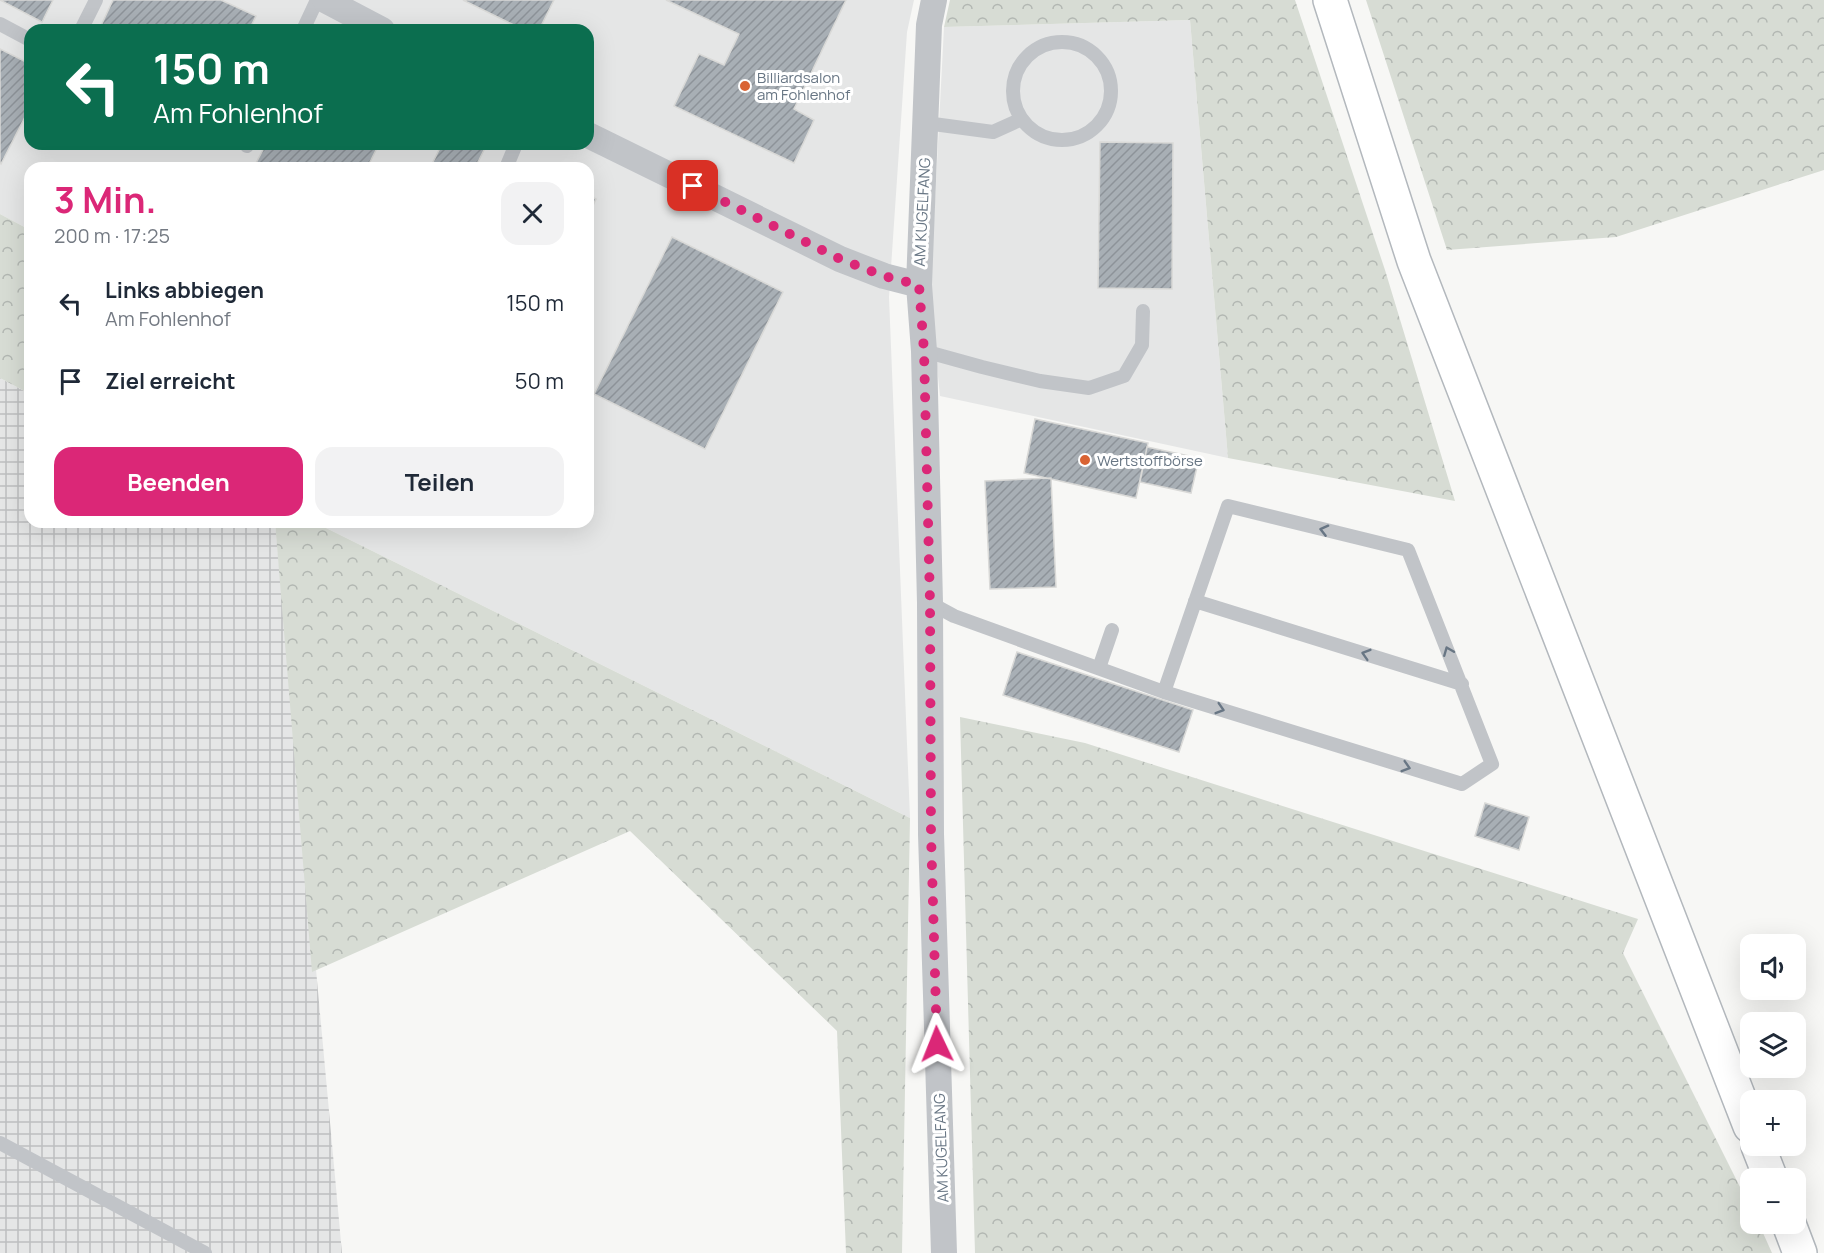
<!DOCTYPE html>
<html lang="de">
<meta charset="utf-8">
<style>
body{margin:0;font-family:Manrope,sans-serif;background:#f2f2f3;color:#1f2937;height:100vh;display:flex;flex-direction:column;font-size:22px;white-space:nowrap}
*{box-sizing:border-box;margin:0}
p{font-size:20px;color:#747a83}
.icon{flex:none;width:33px;height:33px;fill:none;stroke:currentColor;stroke-width:2;stroke-linecap:round;stroke-linejoin:round}
.map{position:relative;flex:1;overflow:hidden}
.side{position:absolute;left:24px;top:162px;width:570px;height:366px;display:flex;flex-direction:column;background:#fff;border-radius:18px;box-shadow:0 6px 24px #0002}
.side>*{flex:none}
.hud{position:absolute;left:24px;top:24px;width:570px;height:126px;border-radius:18px;box-shadow:0 6px 24px #0002;background:#0b6e4f;color:#fff;overflow:hidden}
.controls{position:absolute;left:1740px;top:934px;display:grid;gap:12px}
.controls a{display:grid;place-items:center;width:66px;height:66px;border-radius:12px;background:#fff;box-shadow:0 6px 24px #0002;font-size:30px}
.pin{position:absolute;display:grid;place-items:center;width:51px;height:51px;color:#fff;margin:-26px;border-radius:12px;box-shadow:0 3px 9px #0006}
.me{position:absolute;width:66px;margin:-33px;rotate:358deg;stroke-linejoin:round;filter:drop-shadow(0 0 4px #0008)}
.turn{display:flex;align-items:center;gap:21px;height:126px;padding:0 30px;font-size:27px}
.turn .icon{width:78px;height:78px;stroke-width:2.5}
.turn b{display:block;font-size:42px;line-height:51px}
.round{display:grid;place-items:center;flex:none;width:63px;height:63px;border-radius:18px;background:#f2f2f3}
.summary{display:flex;align-items:center;justify-content:space-between;height:102px;padding:0 30px}
h1{font-size:36px;font-weight:700;line-height:45px;color:#db2777}
.cta{display:flex;gap:12px;margin-top:auto;padding:12px 30px}
.cta a{flex:1;height:69px;border-radius:18px;background:#db2777;color:#fff;font-size:24px;font-weight:700;line-height:69px;text-align:center}
.cta a+a{background:#f2f2f3;color:#1f2937}
ul{padding:0;list-style:none}
li{display:flex;align-items:center;gap:18px;height:78px;padding:0 30px}
li div{flex:1}
li b{display:block;font-size:22px}
li em{font-style:normal}
.map>svg:first-child{display:block}
.built{fill:#e5e6e6;fill-rule:evenodd}
.industrial{fill:url(#industrial-grid)}
.forest{fill:url(#forest-crowns)}
.building{fill:url(#building-hatch);stroke:#d9d9d7;stroke-width:1.5}
.lines{fill:none;stroke-linecap:round;stroke-linejoin:round}
.secondary-casing{stroke:#b3b8bd;stroke-width:36}
.lane{stroke:#c1c4c8;stroke-width:14}
.street{stroke:#c1c4c8;stroke-width:26}
.secondary{stroke:#fff;stroke-width:33}
.oneway{stroke:#687684}
.route{stroke:#db2777;stroke-width:10;stroke-dasharray:0 18}
.poi-dot{fill:#d96333;stroke:#fff;stroke-width:2}
.labels{text-anchor:middle;dominant-baseline:central;stroke-width:6;stroke-linejoin:round;paint-order:stroke}
.poi-label{font-size:15px;fill:#687684;stroke:#fff;text-anchor:start}
.street-label{font-size:15px;fill:#687684;stroke:#fff}
</style>
<div class="map">
<svg width="1824" height="1253" viewBox="0 0 1824 1253">
<defs>
<pattern id="industrial-grid" width="8" height="8" patternUnits="userSpaceOnUse" patternTransform="scale(1.5)"><rect width="8" height="8" fill="#e5e6e6"/><path d="M0 4h8M4 0v8" fill="none" stroke="#bdbfc0"/></pattern>
<pattern id="forest-crowns" width="20" height="18" patternUnits="userSpaceOnUse" patternTransform="scale(1.5)"><rect width="20" height="18" fill="#d7dcd4"/><path d="M2 6a3 3 0 1 1 6 0M12 15a3 3 0 1 1 6 0" fill="none" stroke="#b2b7b2"/></pattern>
<pattern id="building-hatch" width="6" height="6" patternUnits="userSpaceOnUse" patternTransform="scale(1.5)"><rect width="6" height="6" fill="#a8afb5"/><path d="M-1 1l2-2M0 6l6-6M5 7l2-2" fill="none" stroke="#8d9399"/></pattern>
</defs>
<rect width="100%" height="100%" fill="#f7f7f5"/>
<path class="built" d="M0,0H914L907,32L889,297L910,818L314,522H588V168H30V230L0,214ZM30,30H588V144H30Z
M1190,20L1228,458L940,396L930,299L944,27Z"/>
<path class="industrial" d="M0,378L30,394V522H275L342,1253H0Z"/>
<path class="forest" d="M950,0H1295L1385,270L1455,501L1228,458L1190,20L944,27Z
M1366,0H1824V170L1616,237L1447,250Z
M0,214L30,230V394L0,378Z
M275,522H314L910,818L902,1253H846L837,1031L630,831L312,972Z
M960,717L1085,743L1638,919L1623,953L1750,1207V1224H1759L1772,1253H975Z"/>
<path class="building" d="M0,0H53L42,22Z
M113,0H221L256,16L249,30H99Z
M463,0H554L539,30H524Z
M666,0H846L794,109L814,120L794,163L674,106L699,54L724,65L739,34Z
M0,49L30,64V107L1,164L0,163Z
M1100,142L1173,143L1172,289L1098,288Z
M266,144H379L367,168H261L255,165Z
M442,144H487L475,168H430Z
M588,195L596,199L588,216Z
M672,237L783,292L705,449L594,394Z
M1035,419L1148,443L1136,498L1024,473Z
M1147,447L1199,458L1191,493L1140,482Z
M1051,478L1056,587L990,589L985,481Z
M1017,652L1193,710L1179,752L1003,695Z
M1485,803L1529,817L1519,850L1475,836Z"/>
<g class="lines">
<defs>
<path id="secondary" d="M1330,0L1414,261L1750,1126
M1758,1146L1771,1179
M1789,1224L1800,1253"/>
</defs>
<use href="#secondary" class="secondary-casing"/>
<path class="lane" d="M0,24L30,40
M81,30L96,0
M303,30L317,0
M1013 91a49 49 0 1 1 98 0a49 49 0 1 1-98 0Z
M926,123L993,132L1022,119
M247,146L248,144
M506,168L516,144
M924,351L982,367L1040,381L1089,388L1124,376L1142,345L1143,311
M1195,601L1462,684
M930,603L954,616L1164,692L1462,784L1492,764L1408,550L1228,506L1164,692
M1099,668L1112,630
M0,1143L205,1253"/>
<path class="street" d="M325,0L382,30
M934,0L929,25L919,285L924,351L930,603L931,834L944,1253
M588,135L840,259L884,276L919,285"/>
<use href="#secondary" class="secondary"/>
</g>
<defs><path id="oneway-chevron" d="M-2-3.5L2.5 0L-2 3.5" fill="none" stroke-width="1.6" stroke-linecap="round" stroke-linejoin="round" transform="scale(1.5)"/></defs>
<g class="oneway">
<use href="#oneway-chevron" transform="translate(1324 530) rotate(-166)"/>
<use href="#oneway-chevron" transform="translate(1448 651) rotate(-112)"/>
<use href="#oneway-chevron" transform="translate(1366 654) rotate(-163)"/>
<use href="#oneway-chevron" transform="translate(1220 709) rotate(17)"/>
<use href="#oneway-chevron" transform="translate(1406 767) rotate(17)"/>
</g>
<g class="lines">
<path class="route" d="M693,186L840,259L884,276L919,285L924,351L930,603L931,834L937,1044"/>
</g>
<g class="poi-dot">
<circle cx="745" cy="86" r="6"/>
<circle cx="1085" cy="460" r="6"/>
</g>
<g class="labels">
<g class="poi-label">
<text x="757" y="77">Billiardsalon<tspan x="757" dy="17">am Fohlenhof</tspan></text>
<text x="1097" y="460">Wertstoffbörse</text>
</g>
<g class="street-label">
<text transform="translate(922 212) rotate(-87)">AM KUGELFANG</text>
<text transform="translate(941 1148) rotate(-92)">AM KUGELFANG</text>
</g>
</g>
</svg>
<div class="controls">
<a><svg class="icon" aria-label="sound" viewBox="0 0 24 24"><path d="M4 9h4l5-4v14l-5-4H4zM17 9q2 3 0 6"/></svg></a>
<a><svg class="icon" aria-label="layers" viewBox="0 0 24 24"><path d="M12 4l9 5-9 5-9-5zM3 14l9 5 9-5"/></svg></a>
<a>+</a>
<a>−</a>
</div>
<div class="pin" style="left:693px;top:186px;background:#d93025"><svg class="icon" aria-label="arrive" viewBox="0 0 24 24"><path d="M6 21V4h12l-3 4 3 4H6"/></svg></div>
<svg class="me" style="left:937px;top:1044px" viewBox="-20 -20 40 40"><path d="M0-17L14 15 0 8-14 15z" fill="#db2777" stroke="#fff" stroke-width="4"/></svg>
<div class="hud">
<div class="turn"><svg class="icon" aria-label="left" viewBox="0 0 24 24"><path d="M17 20v-9H6M10 6l-5 5 5 5"/></svg><div><b>150 m</b>Am Fohlenhof</div></div>
</div>
<section class="side">
<div class="summary"><div><h1>3 Min.</h1><p>200 m · 17:25</p></div><a class="round"><svg class="icon" aria-label="close" viewBox="0 0 24 24"><path d="M6 6l12 12M18 6L6 18"/></svg></a></div>
<ul>
<li><svg class="icon" aria-label="left" viewBox="0 0 24 24"><path d="M17 20v-9H6M10 6l-5 5 5 5"/></svg><div><b>Links abbiegen</b><p>Am Fohlenhof</p></div><em>150 m</em></li>
<li><svg class="icon" aria-label="arrive" viewBox="0 0 24 24"><path d="M6 21V4h12l-3 4 3 4H6"/></svg><div><b>Ziel erreicht</b></div><em>50 m</em></li>
</ul>
<div class="cta"><a>Beenden</a><a>Teilen</a></div>
</section>
</div>
